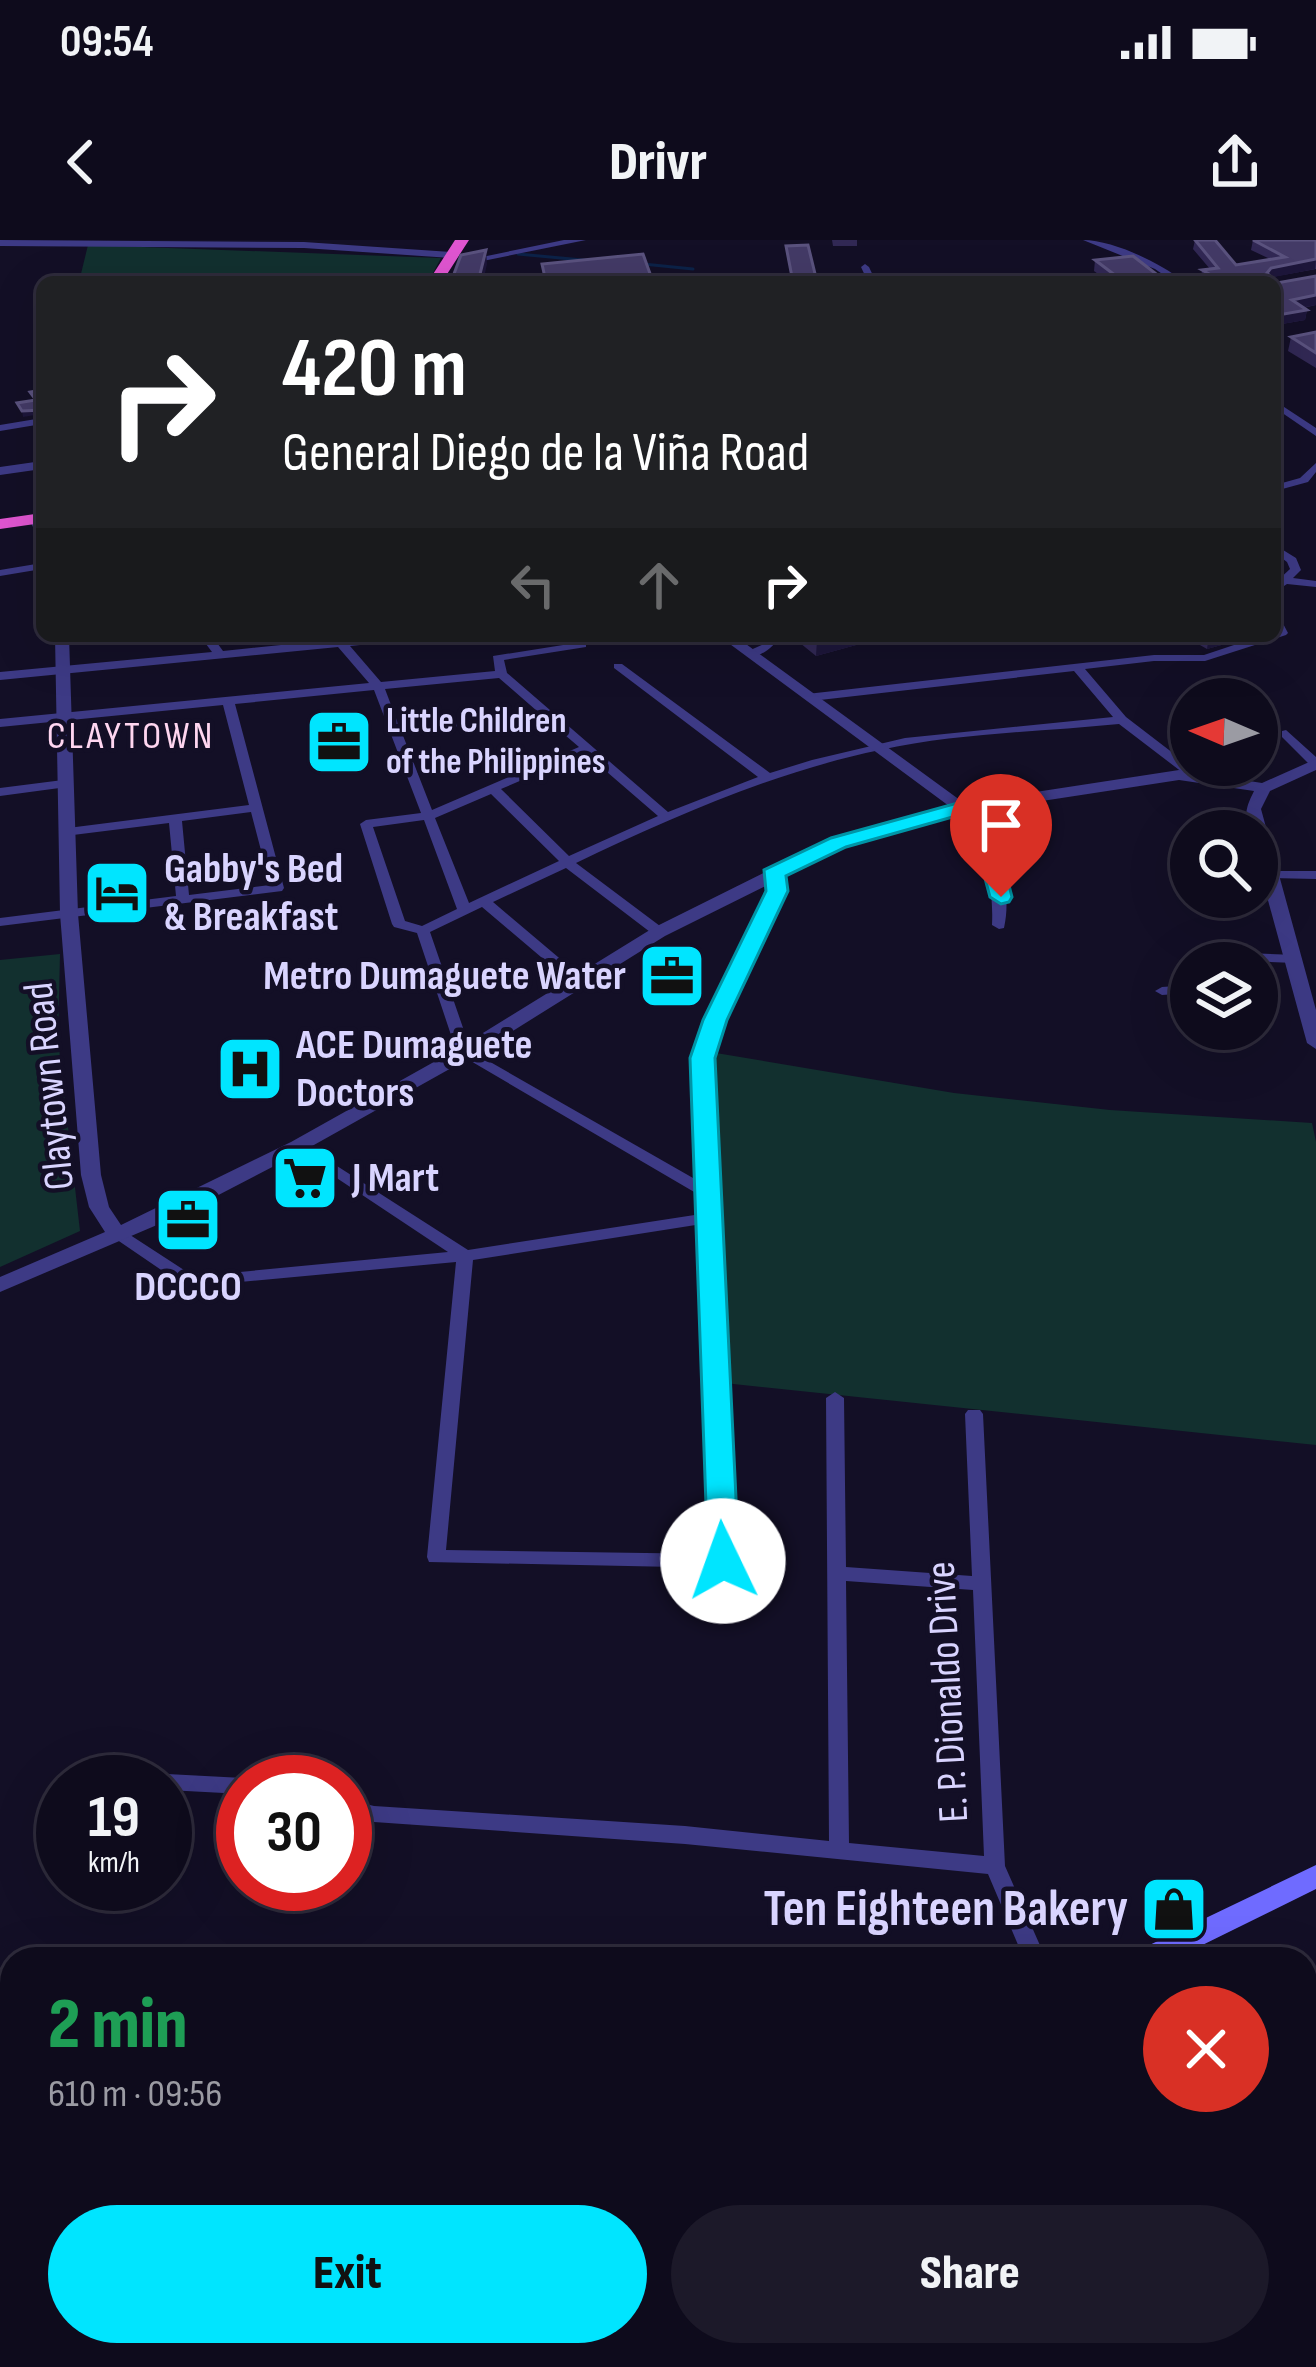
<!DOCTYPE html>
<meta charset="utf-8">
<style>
body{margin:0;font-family:"Sofia Sans Condensed",sans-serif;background:#1c1929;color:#f1f3f6;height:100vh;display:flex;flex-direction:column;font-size:45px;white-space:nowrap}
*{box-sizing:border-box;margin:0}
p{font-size:39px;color:#9b9ba3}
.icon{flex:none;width:66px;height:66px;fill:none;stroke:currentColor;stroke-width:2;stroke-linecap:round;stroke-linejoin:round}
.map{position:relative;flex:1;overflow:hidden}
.details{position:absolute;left:0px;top:1707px;width:1317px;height:420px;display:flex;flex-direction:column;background:#0e0b1c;border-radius:36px 36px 0 0;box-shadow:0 12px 48px #0002,0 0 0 3px #2e2b3b}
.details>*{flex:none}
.guide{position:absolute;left:36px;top:36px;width:1245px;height:366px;border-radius:18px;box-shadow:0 12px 48px #0002,0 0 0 3px #2e2b3b;background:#202124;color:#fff;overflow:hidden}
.needle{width:78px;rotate:272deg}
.tools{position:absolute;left:1170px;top:438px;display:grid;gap:24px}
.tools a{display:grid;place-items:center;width:108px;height:108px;border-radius:50%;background:#0e0b1c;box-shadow:0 12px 48px #0002,0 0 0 3px #2e2b3b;font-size:60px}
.speed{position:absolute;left:36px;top:1515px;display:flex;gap:24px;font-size:60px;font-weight:700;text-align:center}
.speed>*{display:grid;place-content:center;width:156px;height:156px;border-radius:50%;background:#0e0b1c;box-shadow:0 12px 48px #0002,0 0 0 3px #2e2b3b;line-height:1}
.speed small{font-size:30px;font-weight:400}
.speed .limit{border:18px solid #d22;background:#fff;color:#111}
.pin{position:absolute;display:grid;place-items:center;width:102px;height:102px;color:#fff;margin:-123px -51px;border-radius:50% 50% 50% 0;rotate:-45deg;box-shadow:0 0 12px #0007}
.pin .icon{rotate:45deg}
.me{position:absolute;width:132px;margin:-66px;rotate:357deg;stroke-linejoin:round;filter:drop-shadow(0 0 9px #0008)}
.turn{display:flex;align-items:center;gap:42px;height:252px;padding:0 48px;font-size:54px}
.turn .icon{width:156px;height:156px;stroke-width:2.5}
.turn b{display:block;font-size:84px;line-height:102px}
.lanes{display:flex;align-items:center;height:114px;padding:0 48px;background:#0003;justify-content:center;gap:60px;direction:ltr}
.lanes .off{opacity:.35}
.round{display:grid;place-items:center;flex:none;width:126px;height:126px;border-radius:63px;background:#1c1929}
.summary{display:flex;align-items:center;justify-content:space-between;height:204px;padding:0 48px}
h1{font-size:72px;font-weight:800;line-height:90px;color:#1e9e55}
.cta{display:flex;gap:24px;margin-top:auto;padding:24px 48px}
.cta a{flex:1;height:138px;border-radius:72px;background:#00e5ff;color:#111;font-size:48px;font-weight:800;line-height:138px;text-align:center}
.cta a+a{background:#1c1929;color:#f1f3f6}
.status{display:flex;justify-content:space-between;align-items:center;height:84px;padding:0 60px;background:#0e0b1c;direction:ltr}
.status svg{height:33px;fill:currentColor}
header{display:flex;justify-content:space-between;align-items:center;height:156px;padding:0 48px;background:#0e0b1c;font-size:54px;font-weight:800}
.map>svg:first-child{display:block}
.green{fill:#12302f}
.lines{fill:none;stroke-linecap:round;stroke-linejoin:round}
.stream{stroke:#0c2248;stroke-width:3}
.minor{fill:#3d3a85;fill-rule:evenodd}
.tertiary{fill:#3d3a85;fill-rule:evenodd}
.secondary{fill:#6f6bff;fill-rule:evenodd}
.trunk{fill:#e055d1;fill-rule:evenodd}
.wall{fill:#312854}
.shaded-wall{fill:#1d163a}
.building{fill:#433a66;stroke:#5a527e;stroke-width:3}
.route{fill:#00e5ff;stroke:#0095a6;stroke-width:3}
.labels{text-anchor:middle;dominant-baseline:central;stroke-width:9;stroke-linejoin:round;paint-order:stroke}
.far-poi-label{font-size:36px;font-weight:bold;fill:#d9d4ff;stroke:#130f26;text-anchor:start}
.far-neighbourhood-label{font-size:39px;letter-spacing:3px;fill:#ffd6f0;stroke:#130f26}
.poi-label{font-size:42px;font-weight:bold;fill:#d9d4ff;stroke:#130f26;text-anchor:start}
.street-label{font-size:42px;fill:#d9d4ff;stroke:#130f26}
.near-poi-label{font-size:51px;font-weight:bold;fill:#d9d4ff;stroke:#130f26;text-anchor:end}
</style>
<div class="status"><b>09:54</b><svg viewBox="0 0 49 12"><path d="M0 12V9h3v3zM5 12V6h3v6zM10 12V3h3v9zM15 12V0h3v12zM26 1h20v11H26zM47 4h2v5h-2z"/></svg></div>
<header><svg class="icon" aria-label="back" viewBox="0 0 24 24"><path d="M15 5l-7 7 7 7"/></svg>Drivr<svg class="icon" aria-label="share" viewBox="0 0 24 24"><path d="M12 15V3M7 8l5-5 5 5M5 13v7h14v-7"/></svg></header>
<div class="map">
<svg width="1316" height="2127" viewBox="0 0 1316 2127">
<rect width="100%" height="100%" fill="#130f26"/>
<path class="green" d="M88,5L441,18L428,42H79Z
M60,714L58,800L80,991L0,1027V720Z
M716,813L954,853L1110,870L1312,883L1316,902V1205L724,1143L708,925Z"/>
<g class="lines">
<path class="stream" d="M518,14L593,21
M643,24L693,29"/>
<path class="minor" d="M1083,0C1113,0 1161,23 1184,42H1174L1155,29Z
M865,24L869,27L876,42H868L861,27Z
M1275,161L1316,188V196L1275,168Z
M42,178V184L0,191V185Z
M1316,223V232L1308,242L1275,251V245L1300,238Z
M1275,305L1296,318L1301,330L1293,338L1316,341V347L1287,344L1275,352V343L1290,329L1287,322L1275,313Z
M42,323V329L0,336V330Z
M1275,375L1279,376L1288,393L1286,395L1205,421H1154L1085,429L1126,477L1199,533V539H1191L1119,484C1040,492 958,493 880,510C774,532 673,577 576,623L664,689V695H654L566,628L493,662L584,739V745H574L482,667L430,692L471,811L700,942L696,818L708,780L770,651L773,643L765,634L772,630L787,642L722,780L710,818L732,1321L730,1326L723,1328L429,1322L427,1317L456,1022L208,1045L173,1038L110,995L118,990L124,991L184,1030L208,1035L448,1012L293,909L290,906L293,903L298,901L468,1010L701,974V956L457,813L417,693L394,687L392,684L360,584L366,580L421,573L374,450L235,464L284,648L282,651L0,686V678L176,656L169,583L65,596L59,592L60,589L249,565L223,465L0,487V479L369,443L338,407L0,440V432L212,412L200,396H212L223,411L340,399L426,396L420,399L350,406L381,442L495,431L493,416L582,402L586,403V407L504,420L507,433L668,572L758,537L614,428V424H622L770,533L812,520L905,498L1113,477L1074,431L811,461L805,457L807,454L1154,415H1204L1261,396H1275ZM499,438L537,471L399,486L385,449ZM544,477L579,507L432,570L402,493ZM585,513L658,576L569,616L501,549ZM491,554L559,621L469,663L435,578ZM251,572L270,645L189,655L182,581ZM424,580L457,669L422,686L405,681L373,587ZM702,984L714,1314L446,1310L473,1020Z
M769,396H781C772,408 761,418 746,416V412L764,404Z
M1286,490L1316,517V528L1312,527L1282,497V491Z
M63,540L67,541V547L0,556V548Z
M961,564L965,565C993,600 1014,643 1004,688L999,689L992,685C994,639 983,605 955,568Z
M1270,631H1316V639L1265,638V632Z
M1193,711L1295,715L1302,719L1295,723L1197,719L1196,723H1191V741L1184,737L1182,719Z
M1191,745V753L1162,755L1155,751L1162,747Z
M835,1152L844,1158L846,1327L972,1336L965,1174L968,1170H980L983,1174L1005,1626L1046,1719H1024L988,1634L685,1604L374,1582L345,1575V1559L374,1566L685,1586L829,1601L826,1158ZM846,1341L973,1350L984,1616L849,1603Z
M167,1534L243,1538L251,1542H243V1554L167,1550L165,1542H157L160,1536Z
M113,2115H137L136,2127H112Z
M691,2115H715L720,2127H696Z"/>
<path class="tertiary" d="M0,0L304,2L451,12L456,15L451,18L304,8L0,6Z
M564,0H586L463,25L458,22Z
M42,221V229L0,235V227Z
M36,275L42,278V296L37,295L29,279Z
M55,396H69L78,674L101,935L109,967L121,985L291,902L457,809L653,688L832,599L949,566L719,396H735L964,563L1179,530L1262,543L1316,519V530L1270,551L1261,569L1316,770V809L1307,803L1257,620V591H1249C1244,574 1246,567 1254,551L1179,540L963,573L844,607L665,696L471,817L305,910L178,976L0,1052V1037L105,992L89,967L81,935L60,674Z"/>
<path class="secondary" d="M1316,1625V1649L1174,1719H1133L1137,1711Z
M359,2115L352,2127H302L309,2115Z"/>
<path class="trunk" d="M455,0H469L442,42H428Z
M42,273V283L0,289V279Z"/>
</g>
<path class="wall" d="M832,0H857V6H833Z
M1195,0L1236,25L1270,19L1251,10L1253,0H1316V29L1272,37L1277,43L1316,36V65L1303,68L1307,70L1305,80L1282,84L1275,80V42H1204L1201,40L1202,30L1210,29L1193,9Z
M1095,20L1164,42H1109L1094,31Z
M1316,92V128L1288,111L1291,97Z
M800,396H867V402L816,416L800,403Z
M1184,396H1254L1207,409Z
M701,729L678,753L644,743V732Z"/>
<path class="shaded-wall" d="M486,10L487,24L483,42H478Z
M1316,19L1315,29L1269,38L1267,33L1271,28Z
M1316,55V65L1290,70L1292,60Z
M1307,70L1305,80L1282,84L1284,74Z
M40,168L41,174L23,177L22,171Z
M834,396H867V402L816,416L817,400Z
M1209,396H1254L1207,409Z
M701,718V729L678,753V742Z"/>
<path class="building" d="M1195,0H1215L1236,25L1285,17L1253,0H1316V19L1271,28L1267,33L1277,43L1316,36V55L1292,60L1307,70L1284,74L1275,69V42H1224L1202,30L1218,28Z
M808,5L817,42H773L792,37L786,6Z
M486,10L478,42H451L461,15Z
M643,14L653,42H546L542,24Z
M1133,16L1164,40L1157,41L1159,42H1124L1095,20Z
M1316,92V113L1291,97Z
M42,150V170L22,171L17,163L36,160L30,152Z
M811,396H834L817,400Z
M667,708L701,718L678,742L644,732Z"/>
<path class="route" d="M961,562C996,577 1003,624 1012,657L1009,662L1001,664L990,657L975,601L956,576L846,607L786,636L788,651L727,780L715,818L739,1321L734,1329H712L708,1321L690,818L703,780L766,651L764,630L831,598Z"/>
<defs>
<symbol id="office-square" viewBox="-11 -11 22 22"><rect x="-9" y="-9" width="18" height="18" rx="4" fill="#00e5ff" stroke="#130f26"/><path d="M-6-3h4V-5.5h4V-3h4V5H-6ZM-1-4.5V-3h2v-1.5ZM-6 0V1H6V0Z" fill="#111"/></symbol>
<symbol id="hotel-square" viewBox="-11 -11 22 22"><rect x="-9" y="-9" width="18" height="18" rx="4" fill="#00e5ff" stroke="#130f26"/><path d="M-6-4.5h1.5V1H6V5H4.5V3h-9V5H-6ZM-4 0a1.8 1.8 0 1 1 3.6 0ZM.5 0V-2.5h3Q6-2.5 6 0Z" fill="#111"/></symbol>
<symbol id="hospital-square" viewBox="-11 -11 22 22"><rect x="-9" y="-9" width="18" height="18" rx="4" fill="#00e5ff" stroke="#130f26"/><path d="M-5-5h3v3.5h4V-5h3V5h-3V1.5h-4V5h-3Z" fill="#111"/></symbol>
<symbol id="supermarket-square" viewBox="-11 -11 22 22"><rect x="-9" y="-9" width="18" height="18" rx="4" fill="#00e5ff" stroke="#130f26"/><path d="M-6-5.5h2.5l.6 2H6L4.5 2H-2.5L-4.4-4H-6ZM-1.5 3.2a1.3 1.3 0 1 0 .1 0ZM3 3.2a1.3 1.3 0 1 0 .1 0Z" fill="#111"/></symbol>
<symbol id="shop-square" viewBox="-11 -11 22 22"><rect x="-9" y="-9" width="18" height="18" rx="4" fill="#00e5ff" stroke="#130f26"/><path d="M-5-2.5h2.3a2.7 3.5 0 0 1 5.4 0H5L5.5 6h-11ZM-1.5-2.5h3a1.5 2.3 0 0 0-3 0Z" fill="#111"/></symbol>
</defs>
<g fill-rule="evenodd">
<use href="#office-square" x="301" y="464" width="76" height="76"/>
<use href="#hotel-square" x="79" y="615" width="76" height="76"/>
<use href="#office-square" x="634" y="698" width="76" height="76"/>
<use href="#hospital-square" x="212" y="791" width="76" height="76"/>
<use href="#supermarket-square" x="267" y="900" width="76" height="76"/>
<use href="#office-square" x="150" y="942" width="76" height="76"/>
<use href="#shop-square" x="1136" y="1631" width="76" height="76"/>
</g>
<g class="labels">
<g class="far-poi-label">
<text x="386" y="481">Little Children<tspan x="386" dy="41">of the Philippines</tspan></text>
</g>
<g class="far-neighbourhood-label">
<text x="131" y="496">CLAYTOWN</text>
</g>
<g class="poi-label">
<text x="164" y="629">Gabby's Bed<tspan x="164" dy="48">&amp; Breakfast</tspan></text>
<text x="626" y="736" text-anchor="end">Metro Dumaguete Water</text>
<text x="296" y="805">ACE Dumaguete<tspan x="296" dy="48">Doctors</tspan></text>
<text x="352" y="938">J Mart</text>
<text x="188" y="1047" text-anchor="middle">DCCCO</text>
</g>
<g class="street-label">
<text transform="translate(50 846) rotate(-96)">Claytown Road</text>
<text transform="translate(948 1452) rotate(-93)">E. P. Dionaldo Drive</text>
</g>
<g class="near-poi-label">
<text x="1128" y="1669">Ten Eighteen Bakery</text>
</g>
</g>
</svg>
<div class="tools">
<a><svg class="needle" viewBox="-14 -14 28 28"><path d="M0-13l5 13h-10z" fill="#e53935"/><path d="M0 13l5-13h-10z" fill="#9b9ba3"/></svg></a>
<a><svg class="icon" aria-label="search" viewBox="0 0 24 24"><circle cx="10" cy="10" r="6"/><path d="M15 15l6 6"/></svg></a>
<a><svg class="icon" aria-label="layers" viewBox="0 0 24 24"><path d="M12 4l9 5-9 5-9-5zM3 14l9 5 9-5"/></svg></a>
</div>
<div class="speed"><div>19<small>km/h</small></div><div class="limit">30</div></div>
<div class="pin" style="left:1001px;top:657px;background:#d93025"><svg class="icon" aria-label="arrive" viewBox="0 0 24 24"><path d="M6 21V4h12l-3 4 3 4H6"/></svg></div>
<svg class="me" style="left:723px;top:1321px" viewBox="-20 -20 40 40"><circle r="19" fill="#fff"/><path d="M0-13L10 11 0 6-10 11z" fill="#00e5ff"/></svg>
<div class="guide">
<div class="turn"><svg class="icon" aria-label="right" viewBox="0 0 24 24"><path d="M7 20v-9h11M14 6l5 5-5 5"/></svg><div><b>420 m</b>General Diego de la Viña Road</div></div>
<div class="lanes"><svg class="icon off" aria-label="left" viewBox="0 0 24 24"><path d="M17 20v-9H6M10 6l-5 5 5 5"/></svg><svg class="icon off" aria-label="ahead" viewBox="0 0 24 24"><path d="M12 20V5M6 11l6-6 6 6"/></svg><svg class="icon" aria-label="right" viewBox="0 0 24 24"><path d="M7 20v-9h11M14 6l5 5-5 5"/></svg></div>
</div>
<section class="details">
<div class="summary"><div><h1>2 min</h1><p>610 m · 09:56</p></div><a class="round" style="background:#d93025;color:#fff"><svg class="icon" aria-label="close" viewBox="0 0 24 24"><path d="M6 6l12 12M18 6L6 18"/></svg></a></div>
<div class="cta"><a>Exit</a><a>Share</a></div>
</section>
</div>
